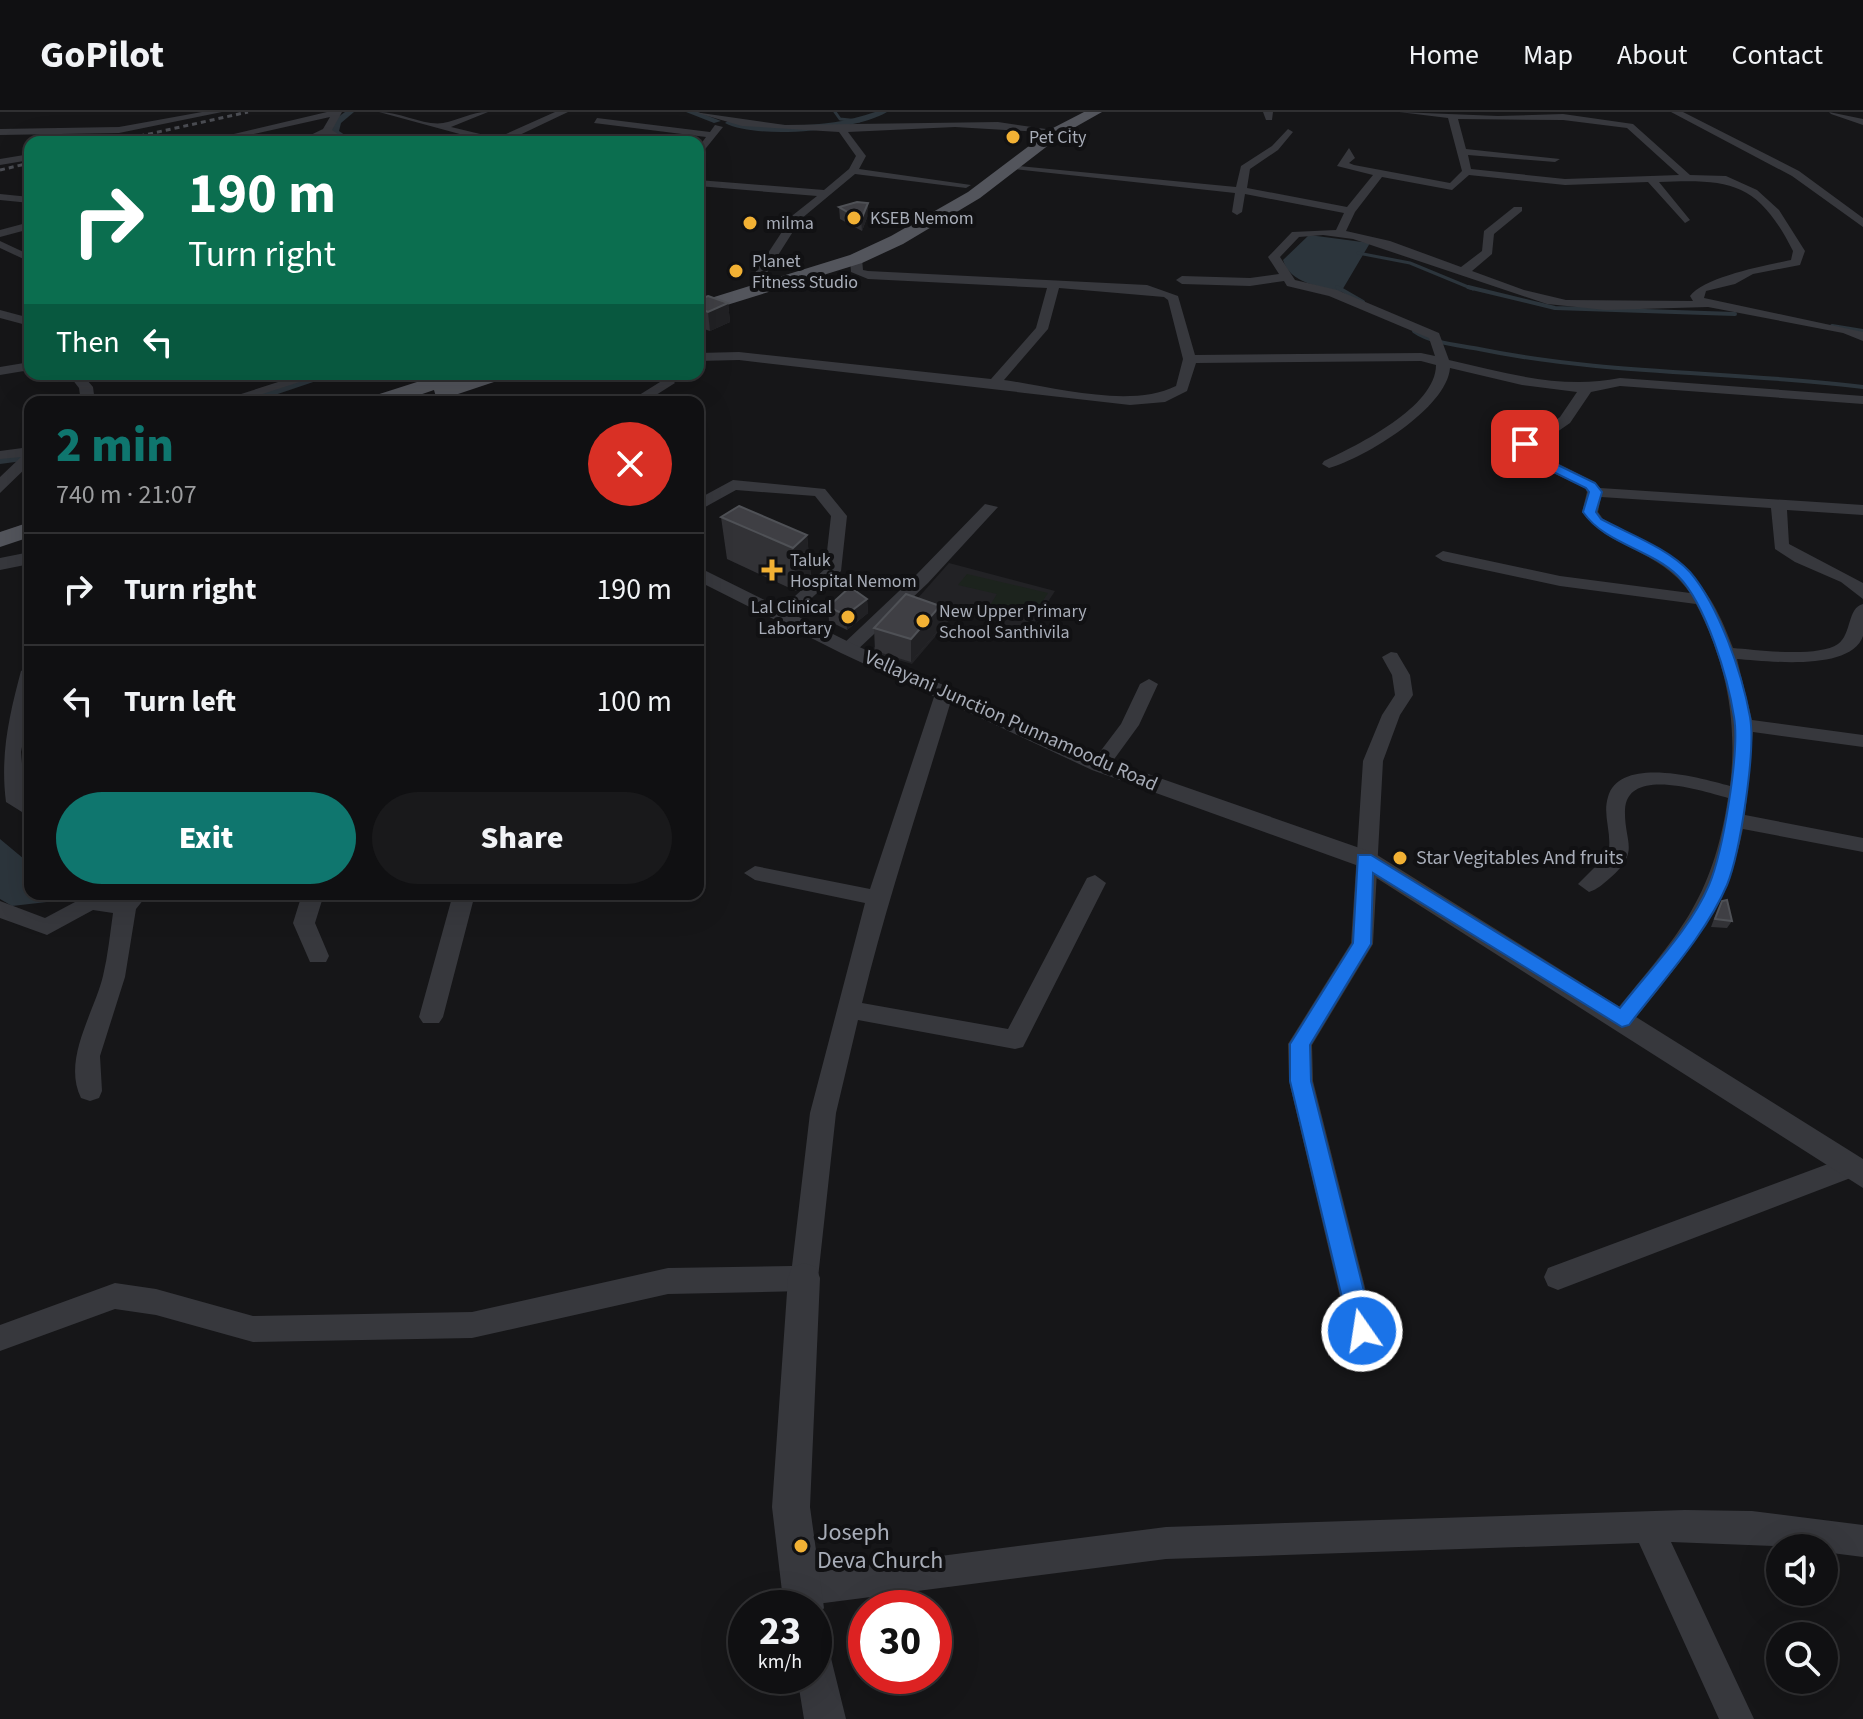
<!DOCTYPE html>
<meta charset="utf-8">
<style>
body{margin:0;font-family:"Source Sans 3",sans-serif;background:#19191b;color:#f1f3f6;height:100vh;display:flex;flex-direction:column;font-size:30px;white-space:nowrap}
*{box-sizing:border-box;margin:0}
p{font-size:26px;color:#9c9d9f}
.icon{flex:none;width:44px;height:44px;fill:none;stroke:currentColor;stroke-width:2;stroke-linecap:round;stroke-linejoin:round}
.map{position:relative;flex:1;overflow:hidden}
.drawer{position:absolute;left:24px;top:284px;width:680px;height:504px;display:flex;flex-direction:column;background:#101012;border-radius:16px;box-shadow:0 8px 32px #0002,0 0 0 2px #303032}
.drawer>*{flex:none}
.guide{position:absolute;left:24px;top:24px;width:680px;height:244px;border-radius:16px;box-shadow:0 8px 32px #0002,0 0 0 2px #303032;background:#0b6e4f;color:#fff;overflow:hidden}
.tools{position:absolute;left:1766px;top:1422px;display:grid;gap:16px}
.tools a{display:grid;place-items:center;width:72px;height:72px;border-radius:50%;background:#101012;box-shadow:0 8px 32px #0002,0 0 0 2px #303032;font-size:40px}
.speed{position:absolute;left:728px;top:1478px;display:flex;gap:16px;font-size:40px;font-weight:700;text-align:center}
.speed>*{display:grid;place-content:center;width:104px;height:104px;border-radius:50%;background:#101012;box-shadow:0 8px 32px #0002,0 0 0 2px #303032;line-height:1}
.speed small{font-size:20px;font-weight:400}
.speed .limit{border:12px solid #d22;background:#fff;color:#111}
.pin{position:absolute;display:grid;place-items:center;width:68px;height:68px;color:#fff;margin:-34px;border-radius:16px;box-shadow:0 4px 12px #0006}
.me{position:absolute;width:88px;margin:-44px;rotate:347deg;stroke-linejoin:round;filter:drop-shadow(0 0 6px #0008)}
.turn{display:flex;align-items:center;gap:28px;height:168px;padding:0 32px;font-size:36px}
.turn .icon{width:104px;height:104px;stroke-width:2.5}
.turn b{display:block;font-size:56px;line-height:68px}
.then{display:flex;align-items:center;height:76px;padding:0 32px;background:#0003;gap:16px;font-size:30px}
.round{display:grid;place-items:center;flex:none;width:84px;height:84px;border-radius:42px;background:#19191b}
.headline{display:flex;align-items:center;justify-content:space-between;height:136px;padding:0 32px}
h1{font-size:48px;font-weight:800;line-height:60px;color:#0f766e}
.primary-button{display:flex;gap:16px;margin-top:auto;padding:16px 32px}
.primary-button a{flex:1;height:92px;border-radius:48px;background:#0f766e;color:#fff;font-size:32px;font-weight:800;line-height:92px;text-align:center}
.primary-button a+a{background:#19191b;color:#f1f3f6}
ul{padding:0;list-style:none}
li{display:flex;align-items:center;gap:24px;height:112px;padding:0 32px;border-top:2px solid #303032}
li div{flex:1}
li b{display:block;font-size:30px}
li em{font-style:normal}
header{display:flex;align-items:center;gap:48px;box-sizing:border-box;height:112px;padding:0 40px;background:#101012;border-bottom:2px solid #303032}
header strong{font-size:38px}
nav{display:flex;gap:44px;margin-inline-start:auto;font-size:28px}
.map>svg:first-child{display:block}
.built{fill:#222225}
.green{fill:#1c231d}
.water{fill:#2c353c}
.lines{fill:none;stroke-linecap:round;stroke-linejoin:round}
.stream-far1{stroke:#2c353c;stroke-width:3}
.stream{stroke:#2c353c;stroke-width:4}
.canal{fill:#2c353c;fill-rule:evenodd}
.minor{fill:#37383d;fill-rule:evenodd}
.tertiary{fill:#37383d;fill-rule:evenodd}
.primary{fill:#53555c;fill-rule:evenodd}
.rail{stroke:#4a4c52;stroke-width:3;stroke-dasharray:5 4;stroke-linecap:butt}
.wall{fill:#323236}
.shaded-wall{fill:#212124}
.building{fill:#3f3f44;stroke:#4f5156;stroke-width:2}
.route{fill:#1a73e8;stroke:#114b97;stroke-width:2}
.poi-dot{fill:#f2b134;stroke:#111113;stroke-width:3}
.labels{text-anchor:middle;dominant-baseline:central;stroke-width:8;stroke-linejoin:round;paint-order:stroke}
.far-poi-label{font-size:18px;fill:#a8adb8;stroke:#111113;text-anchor:start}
.street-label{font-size:20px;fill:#a8adb8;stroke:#111113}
.poi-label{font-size:20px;fill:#a8adb8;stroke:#111113;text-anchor:start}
.near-poi-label{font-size:24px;fill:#a8adb8;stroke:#111113;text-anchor:start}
</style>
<header>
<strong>GoPilot</strong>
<nav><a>Home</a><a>Map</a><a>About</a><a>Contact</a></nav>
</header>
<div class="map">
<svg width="1863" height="1607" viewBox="0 0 1863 1607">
<rect width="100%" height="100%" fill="#161618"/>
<path class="built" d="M949,451L1055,479L1028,520L957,499L912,552L870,540Z"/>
<path class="green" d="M967,462L1048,481L1033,504L989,495L997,482L958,473Z"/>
<path class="water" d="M1309,123L1370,131L1341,180C1320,174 1290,172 1283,148Z
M0,727L30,752V782H67L73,787L12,794L0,787Z"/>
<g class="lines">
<path class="stream-far1" d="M835,0L840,7L859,9
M1358,141L1410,151L1473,177
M1337,175L1341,177"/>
<path class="stream" d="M1337,175L1363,190
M1468,175L1555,196L1735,202
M1832,214L1863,219
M1414,219C1431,231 1458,233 1479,237C1605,263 1735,259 1863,275"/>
<path class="canal" d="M345,0H354L341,11L339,19L355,30H345L330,20L334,8Z
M686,0H698L721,9L714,11Z
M875,0H887C856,19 757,28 725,11L729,8C779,15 827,17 875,0Z
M318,262H337L254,290H235Z
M28,340L30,348L0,352V344Z"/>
<path class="minor" d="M202,0H222L119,21L0,23V17L119,15Z
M327,0H342L332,18L350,30H338L326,23L309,30H296L323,17L330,5L218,30H200Z
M379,0C400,0 425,14 443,11C459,8 471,0 488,0L451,15L497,26L555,0H568L505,30H489Z
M694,0L785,13L998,10L1046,17L1041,20L955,15L848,20L866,44L859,57L971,73L966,76L855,62L801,107L761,170L757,171L751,167L793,103L817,84L698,74V68L824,78L849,57L856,44L839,20L742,14Z
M1263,0H1273L1272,8H1266Z
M1399,0L1498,4L1563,2L1633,12L1690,63L1726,64L1757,78L1779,98L1805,139L1800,153L1753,162L1735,172L1706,179L1704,186L1863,220V229L1843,221L1708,195L1606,198L1547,192L1353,127L1323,123L1299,125L1280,145L1295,168L1337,178L1439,221L1449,248C1506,261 1562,278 1620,266L1863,284V292L1620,274L1591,280L1570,311L1531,338L1595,370L1600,376L1863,393V403L1787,398L1789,432L1863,471V487L1841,470L1795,450L1775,437L1771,396L1601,385L1598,400L1603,407C1672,443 1705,457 1733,536C1758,538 1817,546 1838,532C1852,522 1847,496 1863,492C1863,501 1863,515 1863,524C1851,560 1766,549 1737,547L1752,608L1863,623V635L1753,620L1745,703L1863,726V740L1743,717C1726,800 1681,849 1630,913H1614L1610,907L1614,901C1678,822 1712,790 1728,686C1702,679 1627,654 1625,698C1624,731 1641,739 1610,766C1603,772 1598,777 1589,780L1578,772L1608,742C1613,722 1602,704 1608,685C1620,643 1701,666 1730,674C1738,609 1726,549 1696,492L1560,474L1443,449L1435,444L1443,439L1560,464L1690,481C1660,437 1607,436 1582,400L1587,380L1585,376L1524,347L1516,337L1560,305L1577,280L1522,273L1450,256C1447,296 1365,346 1329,356L1322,352L1324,349C1358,333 1436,295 1436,253L1421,249L1196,251L1187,279L1165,290L1130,293L739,248L698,249V241L739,240L991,267L1036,216L1047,176L868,167L851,160L850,147L856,144L862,147L863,158L868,159L1147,173L1178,184L1195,243L1421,241L1435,244L1429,226L1329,184L1287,174L1284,169L1250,174L1182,172L1176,168L1182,164L1250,166L1279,162L1268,145L1292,120L1336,118L1344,101L1245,82L1242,100L1237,103L1232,100L1235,81L1004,56L1009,53L1236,75L1241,54L1272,34L1288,17L1293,20L1278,38L1250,57L1247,76L1347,95L1373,63L1337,54L1349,36L1355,46L1349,51L1354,53L1450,71L1462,59L1448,6ZM1458,7L1563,8L1627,16L1679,63L1565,67L1471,57L1468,43L1555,50L1560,47L1466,37ZM1469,63L1565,73L1648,70L1685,111L1690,108L1659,70C1731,67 1758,70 1793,139L1791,148C1766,153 1704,165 1690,184L1693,189L1566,188L1524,178L1472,159L1492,142L1494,122L1522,99V95H1514L1484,119L1482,139L1461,155L1390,129L1346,119L1355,100L1382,65L1452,78ZM1059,176L1164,185L1168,188L1183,247L1176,274C1130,297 1054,275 1004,268L1048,217Z
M1671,0H1683L1799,59L1863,106V115L1792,64Z
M1829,0L1863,7V13L1831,2Z
M597,6L710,20L715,13L723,15L698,46V36L706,25L594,11Z
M180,22L197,28L199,30L177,27Z
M588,22L645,27L650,30L585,27Z
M30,42V48L0,53V47Z
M27,60H30V66L22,63Z
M0,82L30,85V91L0,88Z
M30,110V117L0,125V118Z
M0,129L30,143V150L0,136Z
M698,179L705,181V187H698Z
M0,198L30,206V214L0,206Z
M30,250V258L0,263V255Z
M68,262H82L93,275L95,290H81L79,276Z
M303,262H324L238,290H216Z
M653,262H667L675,271L645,290H628L660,270Z
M30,335V352L0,381V365L21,345L0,347V339Z
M733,368L825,377L847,404L841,459L790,506L784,507L775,502L825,457L831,404L815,384L736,378L698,399V387Z
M985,392L998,395L928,471L854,541H842V533L916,463Z
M1391,540L1397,541L1410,563L1413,583L1400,603L1383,649L1373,832L1312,933L1313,969L1376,1219L1372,1228L1362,1232L1352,1228L1348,1219L1289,969L1288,932L1351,831L1363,649L1382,603L1395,583L1392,563L1382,545Z
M30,554V593L21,640L25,686L30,689V705L6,690C0,644 9,604 21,559Z
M1149,567L1158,572L1139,613L1107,657H1093L1090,653L1121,612L1140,572Z
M945,573L954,579C923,683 888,785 862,891L1008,917L1087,766L1095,763L1106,771L1023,935L1015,937L858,908L836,1001L818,1166L814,1175L804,1179L668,1182L472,1226L253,1230L156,1203L115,1197L0,1239V1213L115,1171L156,1177L253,1204L472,1200L668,1156L792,1154L810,1001L865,791L755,768L744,761L755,754L870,777L936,579Z
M90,782L120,786L124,782H148L136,797L125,865L100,944L102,979L99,986L90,989L81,986C62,948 94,901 103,864C108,843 110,822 113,801L93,798L47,823L0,806V789L45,806Z
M302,782H324L315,811L329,844L326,850H310L293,811Z
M453,782H475L443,905L439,911H423L419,905Z
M1852,1043L1861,1046V1062L1558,1178L1548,1174L1544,1165L1548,1156Z
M1685,1398L1752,1399L1863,1413V1445L1824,1440V1436L1671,1430L1754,1607H1719L1639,1431L1166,1447L801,1494L789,1490L785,1478L789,1466L801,1462L1166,1415Z"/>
<path class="tertiary" d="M30,440V452L0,458V446Z
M698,455L855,533L1108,648L1374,741L1863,1047V1076L1356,753L1092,658L841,541L698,469Z
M804,1151L816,1155L820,1166L810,1395L824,1496L814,1511V1496H784L772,1395L788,1166L792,1155Z
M814,1528L828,1534L846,1607H804L797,1564H814Z"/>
<path class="primary" d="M1084,0H1102L1063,22L980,86L903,132L862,151L698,202V190L850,143L891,124L968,80L1053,16Z
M442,262H509L506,266L443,287L436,285L434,278L399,290H367L370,285Z
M30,410V425L0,435V420Z"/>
<path class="rail" d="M113,30L248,0
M0,58L30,51"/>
</g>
<path class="wall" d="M868,91V103L862,119L840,107L839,95Z
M698,188L728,191L730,210L710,219L698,215Z
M721,405L807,423L811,466L796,479L727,447Z
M867,487L868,501L847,518L829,509L828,495Z
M874,516H940L911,550L875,539Z
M1722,789L1732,809L1727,816L1711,815L1718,796Z"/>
<path class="shaded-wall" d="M868,91V103L862,119L861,108Z
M728,191L730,210L710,219L708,200Z
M807,423L811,466L796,479L793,436Z
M867,487L868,501L847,518L846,503Z
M940,494V516L911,550V527Z"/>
<path class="building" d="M857,90L868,91L861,108L839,95Z
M708,184L728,191L708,200L698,196V188Z
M739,394L807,423L793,436L721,405Z
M850,475L867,487L846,503L828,495Z
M906,482L940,494L911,527L874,516Z
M1727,788L1732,809L1715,807L1722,789Z"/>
<path class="route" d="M1521,329H1529L1533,341L1595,371L1602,380L1596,400L1601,407C1629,422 1668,436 1690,460C1719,494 1742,561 1750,605C1756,639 1740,741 1727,773C1705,824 1662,869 1629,913L1622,915L1373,761L1371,832L1310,933L1311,969L1374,1219L1370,1227L1362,1230L1353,1227L1350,1219L1290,969V932L1353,831L1358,743H1371L1620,896C1649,858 1690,818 1709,773C1723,740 1740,639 1734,605C1728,566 1706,492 1678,464C1651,437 1605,432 1583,400L1589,380L1586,376L1525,346L1517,337Z"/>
<g class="poi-dot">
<circle cx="1013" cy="25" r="8"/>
<circle cx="854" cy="106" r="8"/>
<circle cx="750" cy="111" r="8"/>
<circle cx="736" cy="159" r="8"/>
<path d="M768 446h8v8h8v8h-8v8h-8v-8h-8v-8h8z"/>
<circle cx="848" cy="505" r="8"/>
<circle cx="923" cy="509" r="8"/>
<circle cx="1400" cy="746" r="8"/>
<circle cx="801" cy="1434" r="8"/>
</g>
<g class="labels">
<g class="far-poi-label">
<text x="1029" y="25">Pet City</text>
<text x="870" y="106">KSEB Nemom</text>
<text x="766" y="111">milma</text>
<text x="752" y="149">Planet<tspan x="752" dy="21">Fitness Studio</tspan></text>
<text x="790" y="448">Taluk<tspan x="790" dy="21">Hospital Nemom</tspan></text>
<text x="832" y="495" text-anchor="end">Lal Clinical<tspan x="832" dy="21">Labortary</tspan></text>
<text x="939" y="499">New Upper Primary<tspan x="939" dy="21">School Santhivila</tspan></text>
</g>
<g class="street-label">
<text transform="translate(1011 609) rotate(24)">Vellayani Junction Punnamoodu Road</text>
</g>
<g class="poi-label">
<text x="1416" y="746">Star Vegitables And fruits</text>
</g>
<g class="near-poi-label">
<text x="817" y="1420">Joseph<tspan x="817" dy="28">Deva Church</tspan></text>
</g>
</g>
</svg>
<div class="tools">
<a><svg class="icon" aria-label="sound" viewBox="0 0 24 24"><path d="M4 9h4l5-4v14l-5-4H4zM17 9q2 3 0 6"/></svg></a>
<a><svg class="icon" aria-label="search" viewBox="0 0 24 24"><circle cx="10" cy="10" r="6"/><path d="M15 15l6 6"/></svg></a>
</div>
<div class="speed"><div>23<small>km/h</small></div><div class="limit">30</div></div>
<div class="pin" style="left:1525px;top:332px;background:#d93025"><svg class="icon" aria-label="arrive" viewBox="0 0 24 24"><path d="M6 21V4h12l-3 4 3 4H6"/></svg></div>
<svg class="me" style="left:1362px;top:1219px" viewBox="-20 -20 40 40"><circle r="17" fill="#1a73e8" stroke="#fff" stroke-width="3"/><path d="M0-11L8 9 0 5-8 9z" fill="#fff"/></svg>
<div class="guide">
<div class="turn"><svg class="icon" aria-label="right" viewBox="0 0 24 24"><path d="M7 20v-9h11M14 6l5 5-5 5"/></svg><div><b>190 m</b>Turn right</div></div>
<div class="then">Then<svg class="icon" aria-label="left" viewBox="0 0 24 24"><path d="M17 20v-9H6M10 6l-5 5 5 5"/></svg></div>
</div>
<section class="drawer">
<div class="headline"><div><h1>2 min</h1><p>740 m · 21:07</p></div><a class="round" style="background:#d93025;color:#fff"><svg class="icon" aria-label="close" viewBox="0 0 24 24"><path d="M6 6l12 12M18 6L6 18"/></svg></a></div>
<ul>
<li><svg class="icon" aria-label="right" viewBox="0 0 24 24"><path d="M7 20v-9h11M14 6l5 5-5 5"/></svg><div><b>Turn right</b></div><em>190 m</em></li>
<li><svg class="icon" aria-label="left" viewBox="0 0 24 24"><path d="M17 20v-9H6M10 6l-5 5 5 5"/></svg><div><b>Turn left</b></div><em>100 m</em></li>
</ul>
<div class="primary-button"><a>Exit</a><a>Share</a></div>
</section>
</div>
